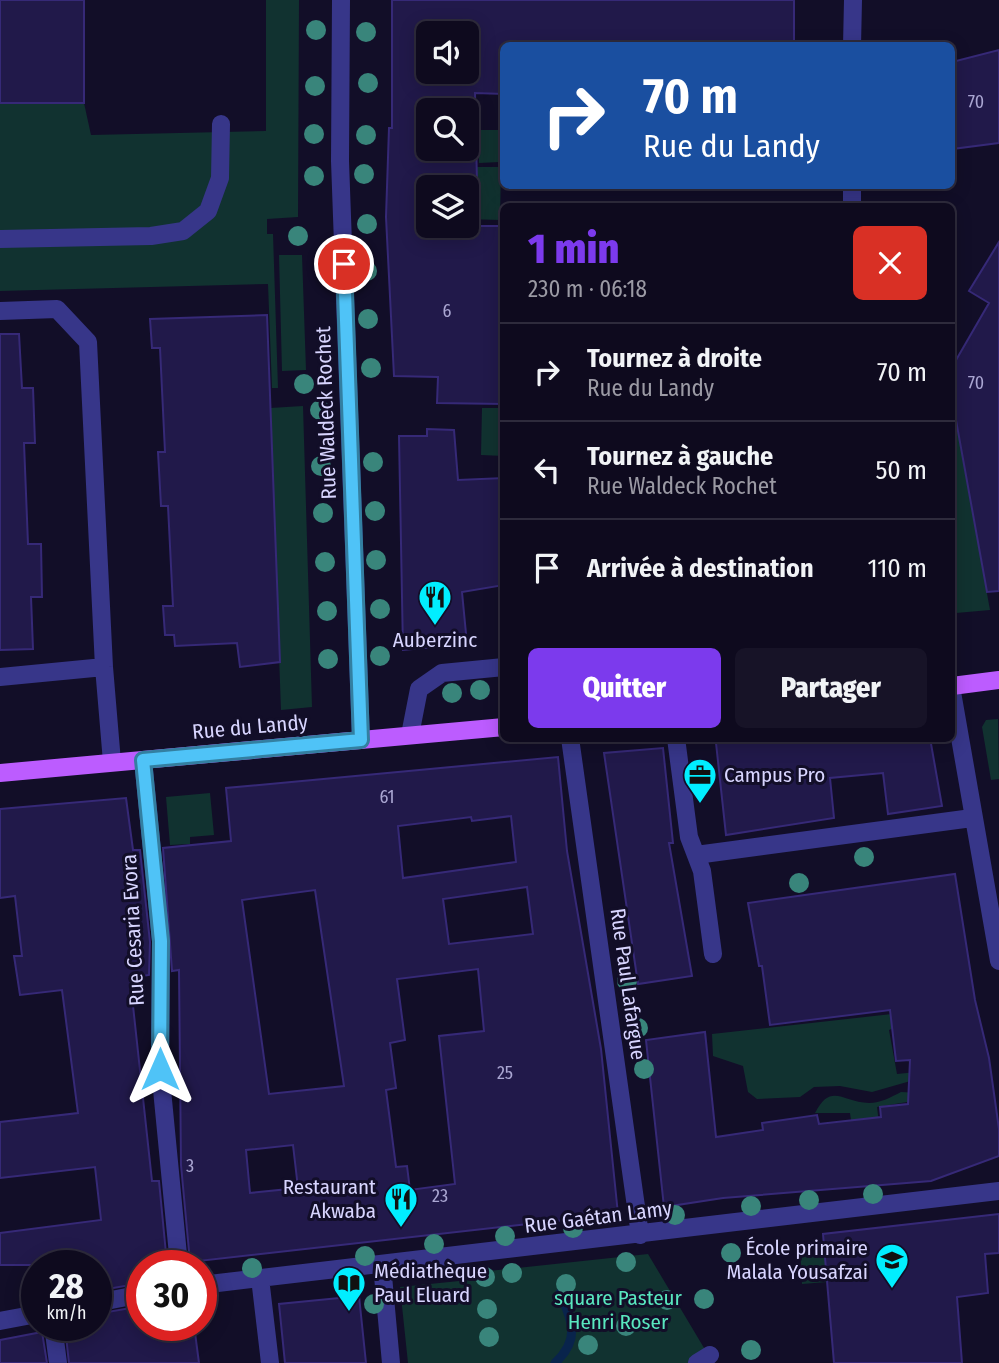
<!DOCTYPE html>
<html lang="fr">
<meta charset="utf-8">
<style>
body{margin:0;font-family:"Fira Sans Condensed",sans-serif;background:#171327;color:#f1f3f6;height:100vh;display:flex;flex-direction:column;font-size:26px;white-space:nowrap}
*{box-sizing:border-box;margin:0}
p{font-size:23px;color:#9b9aa4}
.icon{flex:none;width:38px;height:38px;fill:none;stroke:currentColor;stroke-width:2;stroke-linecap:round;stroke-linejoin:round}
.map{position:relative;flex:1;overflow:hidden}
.sheet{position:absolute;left:500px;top:203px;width:455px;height:539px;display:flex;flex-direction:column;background:#0e0a1e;border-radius:10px;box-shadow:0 4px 18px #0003,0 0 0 2px #2e2b3c}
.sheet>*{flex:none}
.hud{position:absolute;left:500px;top:42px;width:455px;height:147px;border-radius:10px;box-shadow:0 4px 18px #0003,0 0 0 2px #2e2b3c;background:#1a4fa0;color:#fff;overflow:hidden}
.fabs{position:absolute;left:416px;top:21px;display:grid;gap:14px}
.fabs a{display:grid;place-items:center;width:63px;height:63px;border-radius:10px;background:#0e0a1e;box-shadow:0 4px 18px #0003,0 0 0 2px #2e2b3c;font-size:35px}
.speed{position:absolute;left:21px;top:1250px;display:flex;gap:14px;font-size:35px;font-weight:700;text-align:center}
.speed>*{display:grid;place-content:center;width:91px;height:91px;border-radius:50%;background:#0e0a1e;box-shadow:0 4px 18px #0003,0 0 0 2px #2e2b3c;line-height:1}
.speed small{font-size:18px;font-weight:400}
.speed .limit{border:10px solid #d22;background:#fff;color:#111}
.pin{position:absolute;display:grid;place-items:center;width:60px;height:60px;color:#fff;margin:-30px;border:4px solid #fff;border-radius:50%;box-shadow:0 2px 7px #0007}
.me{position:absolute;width:77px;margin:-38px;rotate:0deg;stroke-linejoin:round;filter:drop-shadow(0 0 5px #0008)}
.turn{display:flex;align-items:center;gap:24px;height:147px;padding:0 28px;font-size:32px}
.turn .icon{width:91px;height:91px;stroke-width:2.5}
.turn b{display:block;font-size:49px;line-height:60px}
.round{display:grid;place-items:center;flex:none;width:74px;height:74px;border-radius:10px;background:#171327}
.head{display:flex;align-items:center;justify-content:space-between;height:119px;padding:0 28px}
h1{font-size:42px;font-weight:800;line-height:52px;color:#7c3aed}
.primary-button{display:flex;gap:14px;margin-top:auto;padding:14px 28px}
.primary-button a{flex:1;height:80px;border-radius:10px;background:#7c3aed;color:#fff;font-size:28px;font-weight:800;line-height:80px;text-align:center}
.primary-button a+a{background:#171327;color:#f1f3f6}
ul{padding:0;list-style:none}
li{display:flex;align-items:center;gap:21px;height:98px;padding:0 28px;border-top:2px solid #2e2b3c}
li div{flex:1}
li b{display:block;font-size:26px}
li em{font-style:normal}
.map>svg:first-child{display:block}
.green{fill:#113230}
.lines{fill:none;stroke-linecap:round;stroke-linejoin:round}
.stream{stroke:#09244c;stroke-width:9}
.building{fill:#21194a;stroke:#362977;stroke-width:2;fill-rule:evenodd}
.minor{stroke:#373689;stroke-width:18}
.major{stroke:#bc5cff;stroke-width:18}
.tree{fill:#39857b}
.route-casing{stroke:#337fa1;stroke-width:18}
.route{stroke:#4fc3f7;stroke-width:12}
.labels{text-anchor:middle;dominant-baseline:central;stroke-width:6;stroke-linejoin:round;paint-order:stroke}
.number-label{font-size:18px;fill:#aaa6d2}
.street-label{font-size:21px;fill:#d8d5ff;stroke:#120e28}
.poi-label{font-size:21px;fill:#d8d5ff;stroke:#120e28;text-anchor:start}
.park-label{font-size:21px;fill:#59e7bf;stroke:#120e28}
</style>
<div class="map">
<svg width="999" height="1363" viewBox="0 0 999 1363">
<rect width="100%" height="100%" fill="#120e28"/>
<path class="green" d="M266,0H299L298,217L267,219V234H273L278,388H272L268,284L0,291V103H84L91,135L266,131Z
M479,130H504V158L500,162L479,163Z
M476,167H501L500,220L467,219V187H429L423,182H476Z
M279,255H302L306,370L282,371Z
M952,400L990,610L956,613L952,617Z
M303,406L312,707L281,710L270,408Z
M482,408H504V456L481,455Z
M998,719L999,779L991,780L982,727L986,720Z
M210,793L214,835L190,837V844L170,845L166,797Z
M901,1013L903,1024L889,1030L897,1074L956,1068L872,1092L840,1086L814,1087L800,1097L757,1099L748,1092L743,1066L713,1056L712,1034Z
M901,1092L921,1093L925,1099L877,1107L886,1180L860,1183L850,1113H815C831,1082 842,1102 869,1103C881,1103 891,1097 901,1092Z
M824,1244L827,1282L802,1284L800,1247Z
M648,1254L713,1363H408L400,1287L479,1279V1272Z"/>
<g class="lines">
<path class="stream" d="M555,1363C580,1340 573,1322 560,1293"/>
</g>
<path class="building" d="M0,0H84V103H0Z
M392,0H794V46H504V94L475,93L477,182H429V226H504V404L437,403L438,377L394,376L386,217L389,128H392ZM429,33H467V72H429ZM429,110H467V149H429Z
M999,50V143L952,149V62Z
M999,242V591L987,592L952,398V367L989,303L969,291Z
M267,315L280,662L240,667L237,643L175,646L174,635H165L163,606H173L168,506H161L158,452H165L160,348H152L150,319Z
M0,334H19L22,388H33L35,443H24L28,544H41L42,597H31L33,649L0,650Z
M427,429L454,430L458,480L504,478V585L462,592L467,644L403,650L399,436H427Z
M764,738H930L942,806L888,814L883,773L830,778L834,818L726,835L716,743Z
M663,748L673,843H669L692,976L638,984L604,753Z
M558,757L567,851L601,1049L618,1214L190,1262L181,1165L179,970L172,971L163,848L231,841L226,788ZM511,816L516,862L403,878L398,826L471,817L472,821ZM527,887L533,934L449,944L443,899ZM315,890L344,1086L269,1094L242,900ZM478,969L484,1031L439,1036L455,1184L410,1190L407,1166L396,1167L386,1090L396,1088L390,1043L405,1040L397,979ZM293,1145L298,1188L250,1193L246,1150Z
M126,798L133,850H140L150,942L149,975L130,978L152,1181H159L167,1264L142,1265V1283L96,1291V1265H0V1233L101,1220L95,1167L0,1178V1122L78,1113L62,990L20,995L14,956H22L15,896L0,898V809Z
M955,874L975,1000L989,1058L999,1129V1156L931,1181L723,1198L664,1207L646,1040L705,1032L716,1137L763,1130L762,1123L817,1115L819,1124L881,1117L880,1107L908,1104L910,1060L896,1061L890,1010L770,1025L762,966H759L748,903Z
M999,1214V1253L985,1254L988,1293L957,1297L962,1363H834L823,1234Z
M359,1296L366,1363H285L279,1304Z
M142,1306V1325H194L199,1363H69L65,1327L96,1325V1314Z
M42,1332L47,1363H0V1340Z"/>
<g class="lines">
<path class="minor" d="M341,0L340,161L361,740
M852,46L853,0
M852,206V186
M0,239L151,236L183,231L208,211L220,178L221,124
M0,311L57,309L88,342L104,667L112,762
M0,677L104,667
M952,692L999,961
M410,735L419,689L442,673L504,667
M570,738L640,1235
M676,738L689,837L702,871L713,954
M143,760L161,941L160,1069L179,1265
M696,855L972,818
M382,1265L391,1363
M260,1278L270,1363
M201,1285L999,1191
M96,1303L142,1294
M0,1321L37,1314
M53,1325L58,1363
M697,1363L710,1355"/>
<path class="major" d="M952,686L999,680
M0,773L504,727"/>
</g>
<g class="tree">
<circle cx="316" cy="30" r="10"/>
<circle cx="366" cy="32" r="10"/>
<circle cx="368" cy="83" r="10"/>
<circle cx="315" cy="86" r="10"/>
<circle cx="314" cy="134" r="10"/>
<circle cx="366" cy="135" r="10"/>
<circle cx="364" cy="174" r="10"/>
<circle cx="314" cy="176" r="10"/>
<circle cx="367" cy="224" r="10"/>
<circle cx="298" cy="236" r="10"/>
<circle cx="367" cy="271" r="10"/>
<circle cx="368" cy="319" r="10"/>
<circle cx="371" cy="368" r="10"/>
<circle cx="304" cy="384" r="10"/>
<circle cx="320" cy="410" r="10"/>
<circle cx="373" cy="462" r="10"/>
<circle cx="321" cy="466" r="10"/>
<circle cx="375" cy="511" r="10"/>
<circle cx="323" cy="513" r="10"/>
<circle cx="376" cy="560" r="10"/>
<circle cx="325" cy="562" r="10"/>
<circle cx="380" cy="609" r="10"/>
<circle cx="327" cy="611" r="10"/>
<circle cx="380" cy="656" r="10"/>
<circle cx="328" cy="659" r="10"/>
<circle cx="480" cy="690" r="10"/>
<circle cx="452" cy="693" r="10"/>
<circle cx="864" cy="857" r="10"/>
<circle cx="799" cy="883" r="10"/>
<circle cx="627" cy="981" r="10"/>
<circle cx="638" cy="1028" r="10"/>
<circle cx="644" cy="1069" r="10"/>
<circle cx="873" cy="1194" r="10"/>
<circle cx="809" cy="1200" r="10"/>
<circle cx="751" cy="1206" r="10"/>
<circle cx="675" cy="1215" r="10"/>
<circle cx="573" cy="1228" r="10"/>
<circle cx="505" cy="1236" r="10"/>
<circle cx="434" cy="1244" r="10"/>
<circle cx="731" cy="1253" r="10"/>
<circle cx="365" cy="1256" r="10"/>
<circle cx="626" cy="1262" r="10"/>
<circle cx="252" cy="1268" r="10"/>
<circle cx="512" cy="1273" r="10"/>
<circle cx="485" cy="1277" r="10"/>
<circle cx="566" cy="1284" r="10"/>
<circle cx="704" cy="1299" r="10"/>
<circle cx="667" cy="1300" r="10"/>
<circle cx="374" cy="1304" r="10"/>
<circle cx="487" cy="1309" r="10"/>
<circle cx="626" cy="1326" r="10"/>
<circle cx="489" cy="1337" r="10"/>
<circle cx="588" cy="1345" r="10"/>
<circle cx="751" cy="1350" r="10"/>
</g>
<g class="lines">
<defs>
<path id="route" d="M160,1069L161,941L143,760L361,740L344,264"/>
</defs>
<use href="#route" class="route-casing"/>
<use href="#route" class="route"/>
</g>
<defs>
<symbol id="restaurant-pin" viewBox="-11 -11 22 30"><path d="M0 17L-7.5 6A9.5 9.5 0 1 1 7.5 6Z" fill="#01eeff" stroke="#120e28"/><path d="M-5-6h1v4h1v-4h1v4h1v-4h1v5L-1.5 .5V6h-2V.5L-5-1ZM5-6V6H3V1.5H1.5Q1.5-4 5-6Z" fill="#111"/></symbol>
<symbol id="office-pin" viewBox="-11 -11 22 30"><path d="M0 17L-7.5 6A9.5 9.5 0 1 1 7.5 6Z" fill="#01eeff" stroke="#120e28"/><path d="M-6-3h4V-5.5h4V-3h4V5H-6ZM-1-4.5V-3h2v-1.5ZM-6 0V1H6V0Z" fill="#111"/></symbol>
<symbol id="school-pin" viewBox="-11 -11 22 30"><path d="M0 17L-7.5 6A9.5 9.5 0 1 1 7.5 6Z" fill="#01eeff" stroke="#120e28"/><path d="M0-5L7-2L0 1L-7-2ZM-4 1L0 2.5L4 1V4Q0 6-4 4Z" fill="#111"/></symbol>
<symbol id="library-pin" viewBox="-11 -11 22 30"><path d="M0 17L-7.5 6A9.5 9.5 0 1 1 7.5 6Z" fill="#01eeff" stroke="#120e28"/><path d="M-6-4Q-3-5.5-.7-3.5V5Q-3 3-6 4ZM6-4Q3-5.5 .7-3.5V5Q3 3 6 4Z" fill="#111"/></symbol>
</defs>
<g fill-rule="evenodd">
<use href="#restaurant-pin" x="416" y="578" width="38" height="52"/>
<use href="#office-pin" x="681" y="756" width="38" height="52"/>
<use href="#restaurant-pin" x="382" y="1180" width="38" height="52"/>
<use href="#school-pin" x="873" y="1241" width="38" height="52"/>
<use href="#library-pin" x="330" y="1264" width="38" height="52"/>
</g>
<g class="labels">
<g class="number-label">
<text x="976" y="102">70</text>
<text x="447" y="311">6</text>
<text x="976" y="383">70</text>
<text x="387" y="797">61</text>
<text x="505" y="1073">25</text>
<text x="190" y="1166">3</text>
<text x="440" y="1196">23</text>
</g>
<g class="street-label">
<text transform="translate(326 413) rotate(-92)">Rue Waldeck Rochet</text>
<text transform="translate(250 727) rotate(-5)">Rue du Landy</text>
<text transform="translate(133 930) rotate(-93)">Rue Cesaria Evora</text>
<text transform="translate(628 984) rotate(82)">Rue Paul Lafargue</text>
<text transform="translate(598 1217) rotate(-7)">Rue Gaétan Lamy</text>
</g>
<g class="poi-label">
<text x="435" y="640" text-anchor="middle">Auberzinc</text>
<text x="724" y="775">Campus Pro</text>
<text x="376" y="1187" text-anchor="end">Restaurant<tspan x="376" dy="24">Akwaba</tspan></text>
<text x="868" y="1248" text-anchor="end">École primaire<tspan x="868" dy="24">Malala Yousafzai</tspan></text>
<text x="374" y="1271">Médiathèque<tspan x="374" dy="24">Paul Eluard</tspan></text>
</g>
<g class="park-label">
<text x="618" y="1298">square Pasteur<tspan x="618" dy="24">Henri Roser</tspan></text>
</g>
</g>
</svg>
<div class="fabs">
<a><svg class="icon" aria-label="sound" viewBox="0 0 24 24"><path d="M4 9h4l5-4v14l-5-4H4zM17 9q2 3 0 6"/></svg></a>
<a><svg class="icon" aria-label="search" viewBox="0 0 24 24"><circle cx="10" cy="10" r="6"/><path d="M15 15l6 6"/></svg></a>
<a><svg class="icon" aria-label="layers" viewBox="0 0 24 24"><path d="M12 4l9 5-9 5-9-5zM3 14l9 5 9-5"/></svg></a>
</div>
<div class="speed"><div>28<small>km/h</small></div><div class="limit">30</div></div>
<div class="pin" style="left:344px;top:264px;background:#d93025"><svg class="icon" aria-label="arrive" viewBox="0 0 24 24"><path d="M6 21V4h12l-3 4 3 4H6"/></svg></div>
<svg class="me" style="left:160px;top:1069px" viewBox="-20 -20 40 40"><path d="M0-17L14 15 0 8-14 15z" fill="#4fc3f7" stroke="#fff" stroke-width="4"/></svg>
<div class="hud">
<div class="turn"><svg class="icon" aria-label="right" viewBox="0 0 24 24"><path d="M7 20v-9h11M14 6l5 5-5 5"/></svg><div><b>70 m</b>Rue du Landy</div></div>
</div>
<section class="sheet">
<div class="head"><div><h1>1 min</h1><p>230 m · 06:18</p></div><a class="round" style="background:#d93025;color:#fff"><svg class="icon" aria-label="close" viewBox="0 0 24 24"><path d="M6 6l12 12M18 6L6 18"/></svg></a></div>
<ul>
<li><svg class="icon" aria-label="right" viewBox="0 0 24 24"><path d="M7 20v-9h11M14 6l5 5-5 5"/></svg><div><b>Tournez à droite</b><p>Rue du Landy</p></div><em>70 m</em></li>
<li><svg class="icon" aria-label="left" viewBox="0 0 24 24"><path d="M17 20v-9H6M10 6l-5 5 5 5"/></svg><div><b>Tournez à gauche</b><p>Rue Waldeck Rochet</p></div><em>50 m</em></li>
<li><svg class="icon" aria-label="arrive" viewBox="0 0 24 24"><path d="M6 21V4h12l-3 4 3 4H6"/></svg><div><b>Arrivée à destination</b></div><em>110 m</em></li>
</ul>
<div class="primary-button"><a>Quitter</a><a>Partager</a></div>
</section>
</div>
